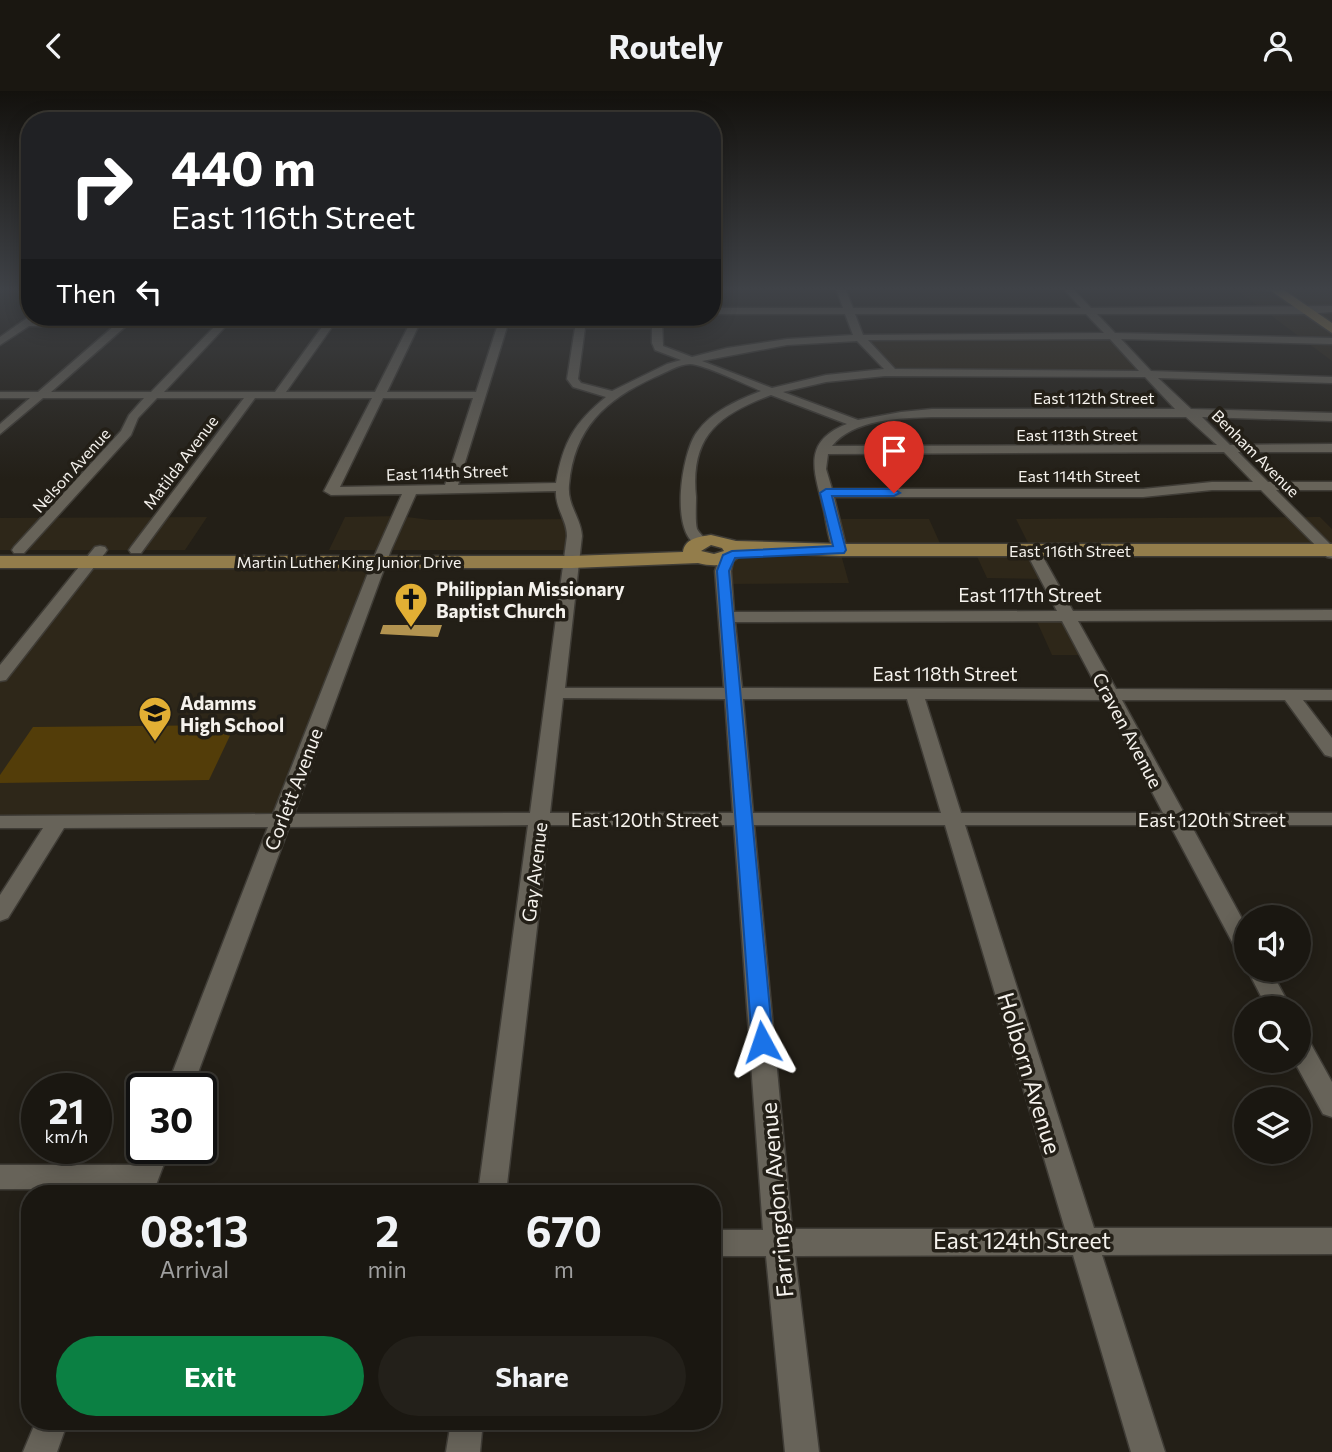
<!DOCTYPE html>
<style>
body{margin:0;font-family:Commissioner,sans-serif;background:#23201a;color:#f1f3f6;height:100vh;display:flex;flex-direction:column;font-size:26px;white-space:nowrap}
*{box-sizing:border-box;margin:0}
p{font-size:23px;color:#9f9f9f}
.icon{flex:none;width:38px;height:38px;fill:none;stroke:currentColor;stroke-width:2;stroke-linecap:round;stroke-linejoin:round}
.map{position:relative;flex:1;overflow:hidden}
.details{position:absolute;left:21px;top:1094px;width:700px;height:245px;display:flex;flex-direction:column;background:#1a1711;border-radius:28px;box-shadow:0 4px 18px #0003,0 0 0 2px #383631}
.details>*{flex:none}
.guide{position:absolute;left:21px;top:21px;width:700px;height:214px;border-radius:28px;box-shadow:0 4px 18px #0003,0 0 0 2px #383631;background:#202124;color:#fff;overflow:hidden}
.fabs{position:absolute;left:1234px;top:814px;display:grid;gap:14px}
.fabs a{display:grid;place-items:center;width:77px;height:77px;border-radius:50%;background:#1a1711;box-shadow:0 4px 18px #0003,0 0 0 2px #383631;font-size:35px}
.speed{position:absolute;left:21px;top:982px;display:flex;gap:14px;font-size:35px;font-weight:700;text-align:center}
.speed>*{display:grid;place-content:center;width:91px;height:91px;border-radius:50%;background:#1a1711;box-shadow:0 4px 18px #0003,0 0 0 2px #383631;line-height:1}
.speed small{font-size:18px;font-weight:400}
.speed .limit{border:4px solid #111;border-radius:10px;background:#fff;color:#111}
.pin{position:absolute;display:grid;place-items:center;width:60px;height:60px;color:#fff;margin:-72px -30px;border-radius:50% 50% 50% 0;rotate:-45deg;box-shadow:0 0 7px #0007}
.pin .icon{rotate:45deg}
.me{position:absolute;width:77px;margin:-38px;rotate:355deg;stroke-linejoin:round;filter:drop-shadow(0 0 5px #0008)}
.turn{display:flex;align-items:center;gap:24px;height:147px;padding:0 35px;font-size:32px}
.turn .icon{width:91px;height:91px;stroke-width:2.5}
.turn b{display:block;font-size:49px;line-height:60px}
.then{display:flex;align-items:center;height:66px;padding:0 35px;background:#0003;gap:14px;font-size:26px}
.eta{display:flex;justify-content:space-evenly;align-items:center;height:119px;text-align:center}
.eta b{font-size:42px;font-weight:700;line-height:49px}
.action{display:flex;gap:14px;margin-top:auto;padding:14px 35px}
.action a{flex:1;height:80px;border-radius:42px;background:#0b8043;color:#fff;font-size:28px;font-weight:700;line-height:80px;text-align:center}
.action a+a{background:#23201a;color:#f1f3f6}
header{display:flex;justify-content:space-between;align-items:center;height:91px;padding:0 35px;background:#1a1711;font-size:32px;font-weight:700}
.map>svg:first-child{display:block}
.built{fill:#2e2719}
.green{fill:#533d09}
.building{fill:#b29350}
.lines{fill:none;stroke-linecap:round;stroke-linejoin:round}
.minor-casing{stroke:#3f3c36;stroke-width:3}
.major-casing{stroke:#3f3c36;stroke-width:3}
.minor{fill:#676359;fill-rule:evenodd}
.major{fill:#937d4b;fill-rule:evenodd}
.route{fill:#1a73e8;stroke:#114b97;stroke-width:2}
.labels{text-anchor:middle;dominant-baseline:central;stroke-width:7;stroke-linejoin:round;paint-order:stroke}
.far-street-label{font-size:16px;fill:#f5f2ed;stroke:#231f17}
.poi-label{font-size:19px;font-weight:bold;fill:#f5f2ed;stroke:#231f17;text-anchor:start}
.street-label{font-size:19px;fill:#f5f2ed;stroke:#231f17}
.near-street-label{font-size:23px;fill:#f5f2ed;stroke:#231f17}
</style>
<header><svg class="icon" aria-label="back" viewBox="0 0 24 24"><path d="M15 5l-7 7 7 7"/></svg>Routely<svg class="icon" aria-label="person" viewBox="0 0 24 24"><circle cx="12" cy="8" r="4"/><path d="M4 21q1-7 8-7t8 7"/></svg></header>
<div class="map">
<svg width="1332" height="1361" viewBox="0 0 1332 1361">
<rect width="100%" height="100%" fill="#231f17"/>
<path class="built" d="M1234,197H1323L1332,203V270Z
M509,226H651L652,231L507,232Z
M859,246H1113L1147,282H893Z
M399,425L431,429L571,428L574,459H329L345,426Z
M207,426L185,459H0V427Z
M1320,426L1332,438V459H1033L1047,488L987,487L974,459L1031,458L1016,428Z
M832,428H929L943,459L840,460L849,492L725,493L732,464L840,459Z
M380,470L281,730L0,731V585L91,471Z
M1034,524H1067L1088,564H1052Z"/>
<path class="green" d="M235,634L209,689L0,692V684L33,636Z"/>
<path class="building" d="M383,534H442L438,546L380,543Z"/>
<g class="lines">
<defs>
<path id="minor" d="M836,197H845L853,217H1081L1063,197H1072L1091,217L1332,215V221L1306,223H1097L1115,242L1332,247V253L1121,248L1151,280L1332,286V292L1158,287L1191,318L1332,322V330L1202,326L1230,354L1332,353V361H1238L1268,391H1332V399H1276L1332,455V467L1327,466L1261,399H1212L1143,406H834L847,459L845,462H835C828,450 827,434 824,420C815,382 800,351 847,333L771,304C718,324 690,345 696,406C696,415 695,431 697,438C699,442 705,447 707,451L700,455C669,447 681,362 697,341C712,320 738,309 761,300C746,294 703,273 690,273C679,273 665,282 655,286C605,309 574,337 569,394C567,414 581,427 582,445L565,597H724L715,480L720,466L727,462L734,466L731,480L734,521L1057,520L1025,459L1032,455L1039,459L1073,520L1332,519V529L1078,530L1116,598L1332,599V609H1303L1332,647V666L1325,664L1285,609H1122L1184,722H1332V734H1191L1246,835V864L1238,862L1170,734H965L1094,1137H1332V1163L1102,1164L1165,1361H1131L1073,1164L795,1165L819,1361H785L766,1165H712V1139H763L734,734H549L506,1102H478L528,734L289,736L192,998H166L268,736L64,737L8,827L0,830V804L43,737H0V725L273,723L377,459L402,403L331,404L324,400L372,307H255L141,462H131L129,459L131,456L244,307H157L138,327L131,344L24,462H14L12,459L14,456L121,340L129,324L144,307H43L0,343V333L30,307H0V301H38L114,235H29L0,254V246L30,225L40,226L37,229H121L127,226L132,229L220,230L226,226L230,230L499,231L500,226H510L508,231H652V226H662L663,255L692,266L727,257L787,248L853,244L845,223H712V217H843ZM855,223H1086L1104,242L863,244ZM126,235L214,236L151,301H51ZM225,236H322L275,301H164ZM332,236H408L375,301H286ZM418,236H497L476,301H387ZM507,236L575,237L567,288L573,296L606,306C574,332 563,351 556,392L458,394ZM585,237H652V252L655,259L681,269L667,273L612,300L581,292L578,288ZM1110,248L1139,280L895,278L868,249ZM857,250L884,278L826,284L772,297L702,270L787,254ZM885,285L1145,286L1175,318H932L901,321L858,329L783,301L826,291ZM383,307H473L445,394L340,396ZM932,326H1186L1217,354L832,355C853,328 901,327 932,326ZM1224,361L1253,391H1212L1143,398H832L826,378L828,363ZM556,400C555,417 567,429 567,445L530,722L294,723L391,459L416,403ZM1062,530L1098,598L742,597L735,531ZM563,607L725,608L733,722H550ZM743,608H907L941,722H753ZM925,608L1104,609L1163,722H961ZM754,734H945L1065,1138H792Z
M1246,197H1278L1274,200Z
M100,455L105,456L107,459L105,462L6,589L0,590V574L95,456Z
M1247,878H1270L1291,917H1267Z
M1298,943L1307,946L1332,991V1026L1323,1023L1294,970H1298Z
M142,1057H170L153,1102H125L126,1098H0V1074H136Z
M36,1330H68L57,1361H23Z
M451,1330H483L480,1361H446Z"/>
<path id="major" d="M1267,197H1281L1332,232V242Z
M711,444L736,450L840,453H1332V465H840L743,461C732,476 714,476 698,472L572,477H0V465H572L683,461C685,447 699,446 711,444ZM711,454L722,457L724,460L714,463L701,460Z"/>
</defs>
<use href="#minor" class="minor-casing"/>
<use href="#major" class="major-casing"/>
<use href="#minor" class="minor"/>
<use href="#major" class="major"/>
</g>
<linearGradient id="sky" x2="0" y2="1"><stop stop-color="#13110d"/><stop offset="0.51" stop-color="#3f4247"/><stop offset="1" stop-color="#3f4247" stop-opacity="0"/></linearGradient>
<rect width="1332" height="388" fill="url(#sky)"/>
<path class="route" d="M826,398H894L900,402L894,405H832L846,459L844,462L735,467L729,480L773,951L770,956L762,959L755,956L752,951L717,480L723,464L732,460L833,455L820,402Z"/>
<defs>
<symbol id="church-pin" viewBox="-11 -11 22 30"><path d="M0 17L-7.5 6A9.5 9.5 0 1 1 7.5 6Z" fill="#e2af34" stroke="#231f17"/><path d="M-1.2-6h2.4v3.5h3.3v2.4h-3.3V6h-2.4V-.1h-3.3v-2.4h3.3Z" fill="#111"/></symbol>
<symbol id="school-pin" viewBox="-11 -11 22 30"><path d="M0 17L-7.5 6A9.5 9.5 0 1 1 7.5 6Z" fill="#e2af34" stroke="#231f17"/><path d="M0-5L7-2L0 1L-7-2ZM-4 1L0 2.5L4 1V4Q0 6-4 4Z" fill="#111"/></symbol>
</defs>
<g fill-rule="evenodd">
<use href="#church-pin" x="392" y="489" width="38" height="52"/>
<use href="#school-pin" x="136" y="603" width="38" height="52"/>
</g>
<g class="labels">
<g class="far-street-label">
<text x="1094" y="306">East 112th Street</text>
<text x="1077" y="343">East 113th Street</text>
<text transform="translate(1256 362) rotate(45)">Benham Avenue</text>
<text transform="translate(180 371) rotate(-53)">Matilda Avenue</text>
<text transform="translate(71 379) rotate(-48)">Nelson Avenue</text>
<text transform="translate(447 381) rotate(-2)">East 114th Street</text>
<text x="1079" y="384">East 114th Street</text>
<text x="1070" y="459">East 116th Street</text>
<text x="349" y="470">Martin Luther King Junior Drive</text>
</g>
<g class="poi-label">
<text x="436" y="497">Philippian Missionary<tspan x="436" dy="22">Baptist Church</tspan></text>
<text x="180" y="611">Adamms<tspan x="180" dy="22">High School</tspan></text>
</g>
<g class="street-label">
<text x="1030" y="503">East 117th Street</text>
<text x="945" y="582">East 118th Street</text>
<text transform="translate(1128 639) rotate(62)">Craven Avenue</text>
<text transform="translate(293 698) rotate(-69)">Corlett Avenue</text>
<text x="645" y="728">East 120th Street</text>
<text x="1212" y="728">East 120th Street</text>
<text transform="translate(534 781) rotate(-83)">Gay Avenue</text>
</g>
<g class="near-street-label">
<text transform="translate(1030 982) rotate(73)">Holborn Avenue</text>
<text transform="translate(776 1109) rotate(-95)">Farringdon Avenue</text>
<text x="1022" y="1149">East 124th Street</text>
</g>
</g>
</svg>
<div class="fabs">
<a><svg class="icon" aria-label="sound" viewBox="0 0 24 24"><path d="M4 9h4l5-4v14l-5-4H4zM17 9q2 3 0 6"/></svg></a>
<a><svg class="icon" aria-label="search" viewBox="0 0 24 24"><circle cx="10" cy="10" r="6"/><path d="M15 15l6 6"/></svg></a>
<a><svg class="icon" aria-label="layers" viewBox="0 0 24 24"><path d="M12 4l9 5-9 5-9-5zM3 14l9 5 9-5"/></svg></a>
</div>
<div class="speed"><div>21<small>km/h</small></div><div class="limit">30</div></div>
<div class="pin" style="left:894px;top:402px;background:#d93025"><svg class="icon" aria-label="arrive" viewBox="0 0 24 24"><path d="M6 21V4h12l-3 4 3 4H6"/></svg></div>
<svg class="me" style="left:762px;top:951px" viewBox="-20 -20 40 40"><path d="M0-17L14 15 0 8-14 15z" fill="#1a73e8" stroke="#fff" stroke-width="4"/></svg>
<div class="guide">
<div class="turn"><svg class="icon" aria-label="right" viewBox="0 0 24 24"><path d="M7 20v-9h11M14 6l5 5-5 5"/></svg><div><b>440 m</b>East 116th Street</div></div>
<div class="then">Then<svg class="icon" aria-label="left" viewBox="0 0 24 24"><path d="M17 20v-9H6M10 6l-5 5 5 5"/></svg></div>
</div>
<section class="details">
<div class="eta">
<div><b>08:13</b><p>Arrival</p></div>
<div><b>2</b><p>min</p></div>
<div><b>670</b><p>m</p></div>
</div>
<div class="action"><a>Exit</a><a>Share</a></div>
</section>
</div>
